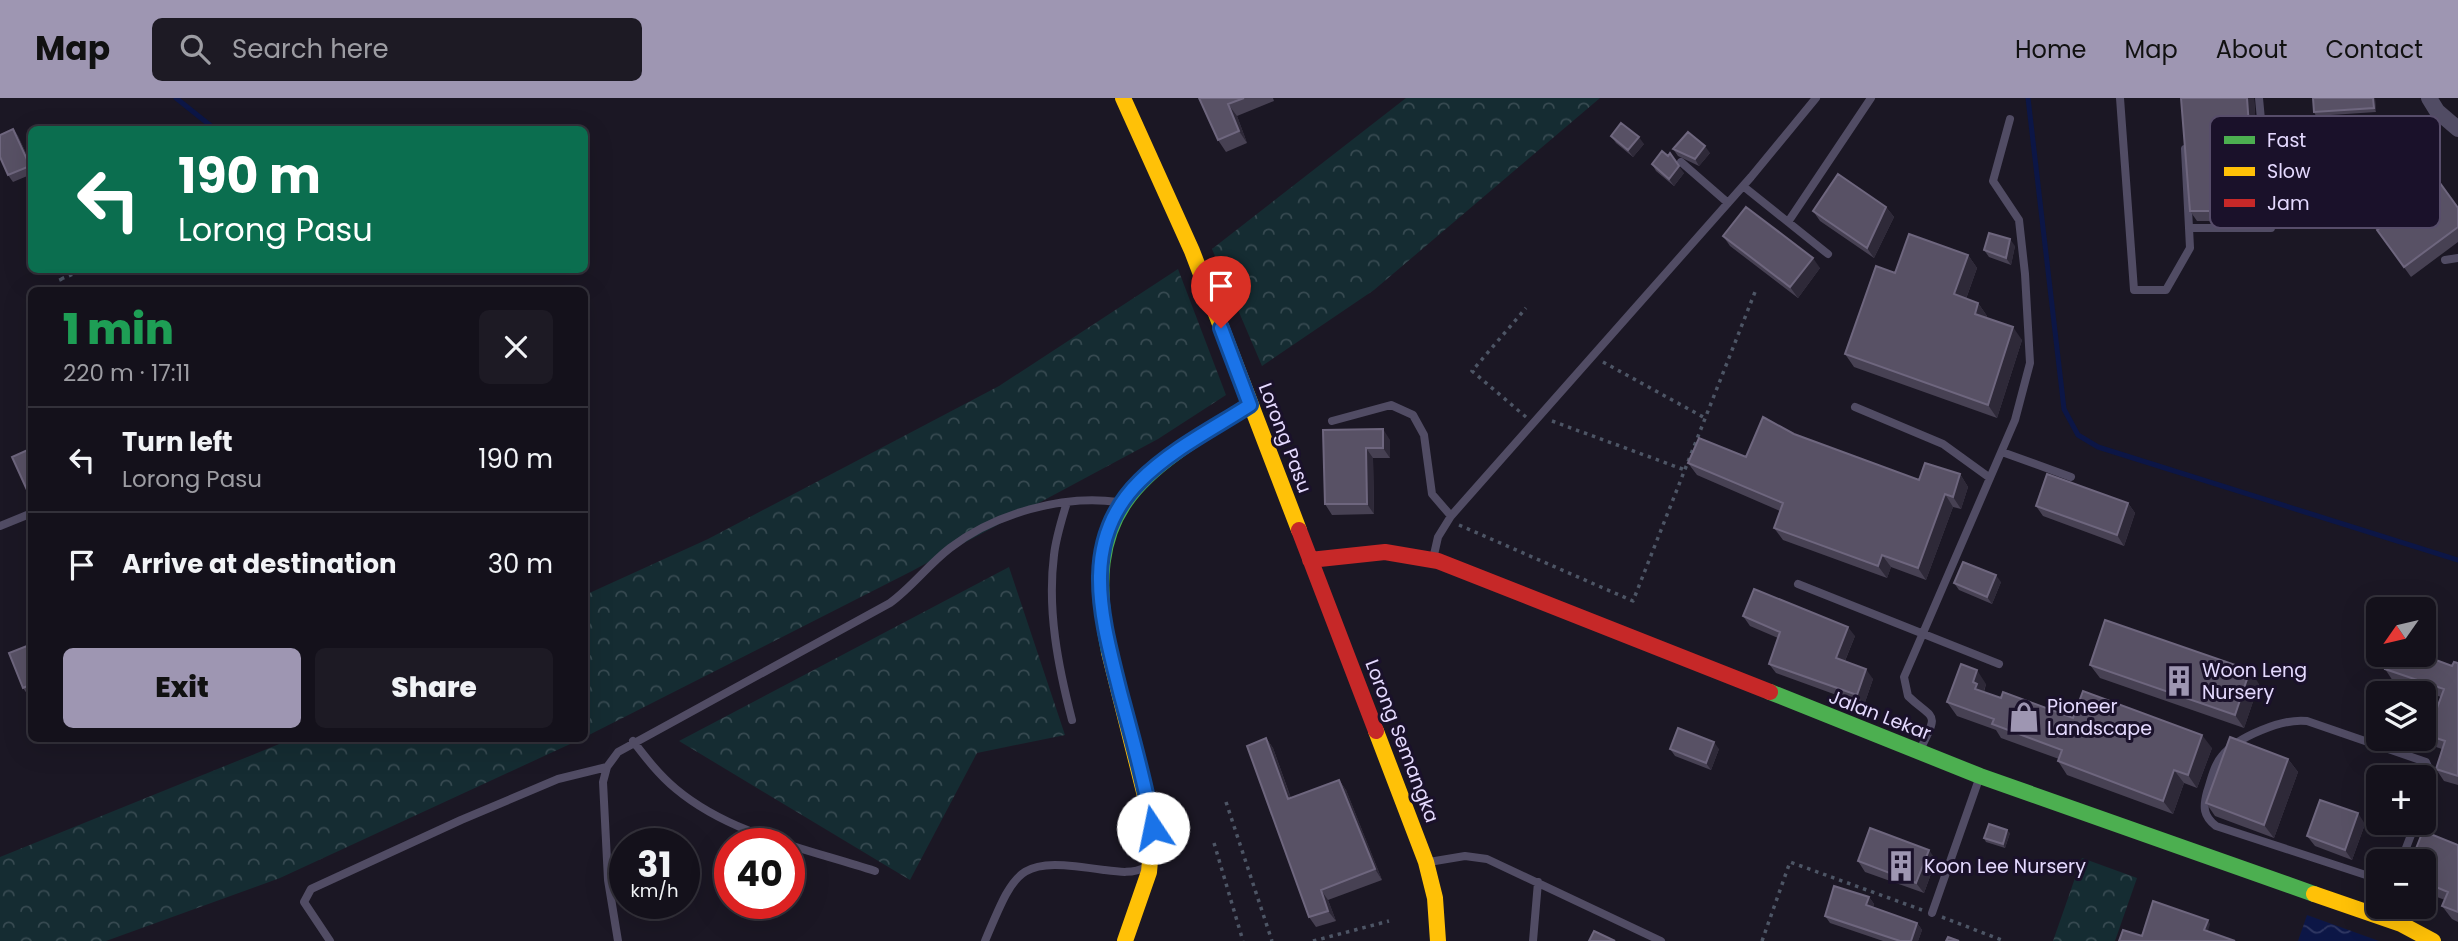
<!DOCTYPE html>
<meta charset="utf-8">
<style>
body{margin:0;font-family:Poppins,sans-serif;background:#1d1a24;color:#f1f3f6;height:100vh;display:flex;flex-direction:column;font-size:26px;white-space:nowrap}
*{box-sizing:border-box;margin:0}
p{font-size:23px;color:#9d9da3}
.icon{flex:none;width:38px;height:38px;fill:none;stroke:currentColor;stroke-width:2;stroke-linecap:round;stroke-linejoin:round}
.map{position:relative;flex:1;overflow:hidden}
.details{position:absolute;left:28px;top:189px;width:560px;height:455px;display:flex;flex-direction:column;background:#14111b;border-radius:10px;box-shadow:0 7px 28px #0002,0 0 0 2px #33313a}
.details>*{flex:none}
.top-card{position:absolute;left:28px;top:28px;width:560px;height:147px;border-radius:10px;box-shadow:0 7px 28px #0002,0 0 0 2px #33313a;background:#0b6e4f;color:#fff;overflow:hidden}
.needle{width:46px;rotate:236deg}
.controls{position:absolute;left:2366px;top:499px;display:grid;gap:14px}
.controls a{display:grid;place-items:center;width:70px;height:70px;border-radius:10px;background:#14111b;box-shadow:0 7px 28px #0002,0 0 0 2px #33313a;font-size:35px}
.speed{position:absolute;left:609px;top:730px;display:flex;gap:14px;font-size:35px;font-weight:700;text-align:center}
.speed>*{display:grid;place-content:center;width:91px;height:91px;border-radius:50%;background:#14111b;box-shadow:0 7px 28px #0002,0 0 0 2px #33313a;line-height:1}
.speed small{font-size:18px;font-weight:400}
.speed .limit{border:10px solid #d22;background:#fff;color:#111}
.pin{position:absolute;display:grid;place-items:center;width:60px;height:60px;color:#fff;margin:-72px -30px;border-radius:50% 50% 50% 0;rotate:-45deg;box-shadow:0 0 7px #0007}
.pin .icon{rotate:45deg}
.me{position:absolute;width:77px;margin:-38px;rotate:349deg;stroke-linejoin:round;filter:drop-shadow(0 0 5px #0008)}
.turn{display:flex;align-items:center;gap:24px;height:147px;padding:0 35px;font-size:32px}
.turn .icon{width:91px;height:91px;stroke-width:2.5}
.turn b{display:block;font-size:49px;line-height:60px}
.round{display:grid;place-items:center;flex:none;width:74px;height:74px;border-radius:10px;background:#1d1a24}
.head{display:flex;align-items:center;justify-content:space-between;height:119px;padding:0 35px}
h1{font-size:42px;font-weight:800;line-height:52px;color:#1e9e55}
.action{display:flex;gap:14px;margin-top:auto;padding:14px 35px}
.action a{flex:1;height:80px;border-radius:10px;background:#9e96b2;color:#111;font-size:28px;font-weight:800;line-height:80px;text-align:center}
.action a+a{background:#1d1a24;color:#f1f3f6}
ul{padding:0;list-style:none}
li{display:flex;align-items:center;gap:21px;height:105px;padding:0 35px;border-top:2px solid #33313a}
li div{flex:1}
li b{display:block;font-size:26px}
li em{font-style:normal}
header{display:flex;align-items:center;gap:42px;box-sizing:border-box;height:98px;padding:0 35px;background:#9e96b2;color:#111}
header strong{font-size:33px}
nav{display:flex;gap:38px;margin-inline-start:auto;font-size:24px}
.search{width:490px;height:63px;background:#1d1a24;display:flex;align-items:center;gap:18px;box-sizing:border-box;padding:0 24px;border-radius:10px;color:#9d9da3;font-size:26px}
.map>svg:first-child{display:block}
.forest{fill:url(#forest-crowns)}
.water{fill:url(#water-waves)}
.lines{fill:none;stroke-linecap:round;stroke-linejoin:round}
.stream{stroke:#0c1646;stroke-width:5}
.path{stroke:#4d5565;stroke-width:3.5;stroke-dasharray:3.5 5;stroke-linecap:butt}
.lane{stroke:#514c64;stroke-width:8}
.street{stroke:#514c64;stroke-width:16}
.fast{stroke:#4caf50;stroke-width:16}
.slow{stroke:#ffc107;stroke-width:16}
.jam{stroke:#c62828;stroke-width:16}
.wall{fill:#474153}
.shaded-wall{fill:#2e2938}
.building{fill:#585165;stroke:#6e667e;stroke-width:2}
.route-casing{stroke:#114b97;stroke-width:18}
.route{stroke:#1a73e8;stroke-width:12}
.labels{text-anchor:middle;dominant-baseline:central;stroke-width:6;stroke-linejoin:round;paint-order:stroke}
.street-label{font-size:19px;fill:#e5daff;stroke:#1a112a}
.poi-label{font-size:19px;fill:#e5daff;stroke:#1a112a;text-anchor:start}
.key{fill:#1a112a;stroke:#574d6a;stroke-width:2}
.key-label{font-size:19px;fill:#e5daff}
</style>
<header>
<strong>Map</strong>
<div class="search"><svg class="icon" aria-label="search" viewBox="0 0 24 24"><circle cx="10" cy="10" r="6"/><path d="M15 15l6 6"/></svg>Search here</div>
<nav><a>Home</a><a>Map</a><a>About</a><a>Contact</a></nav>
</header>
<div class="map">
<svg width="2458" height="843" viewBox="0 0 2458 843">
<defs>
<pattern id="forest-crowns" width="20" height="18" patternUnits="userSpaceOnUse" patternTransform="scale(1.75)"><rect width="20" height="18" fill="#152c32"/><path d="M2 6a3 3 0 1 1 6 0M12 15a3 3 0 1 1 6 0" fill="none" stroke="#374a51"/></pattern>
<pattern id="water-waves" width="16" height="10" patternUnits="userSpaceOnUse" patternTransform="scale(1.75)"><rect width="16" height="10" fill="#0c1646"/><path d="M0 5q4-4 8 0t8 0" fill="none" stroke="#2f3762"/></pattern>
</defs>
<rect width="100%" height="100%" fill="#1b1724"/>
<path class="forest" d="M1406,0H1600L1374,192L1262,268L1212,151Z
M1178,171L1226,297L1158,341L912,473L585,639V497L708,441L999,288Z
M1009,469L1065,637L977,655L910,782L679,643Z
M294,640L581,641L280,780L106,843H0V759Z
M2082,760L2137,780L2115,843H2053Z"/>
<path class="water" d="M2307,817L2379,843H2298Z"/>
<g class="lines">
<path class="stream" d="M176,0L216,32
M2028,0L2064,311L2078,337L2098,349L2458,462"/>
<path class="path" d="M57,172L65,192
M61,181L83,172
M1603,264L1705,320
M1526,319L1472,273L1526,210
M1552,323L1685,372
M1459,427L1633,503L1755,194
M1226,704L1272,843
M1214,745L1243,843
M1942,819L2004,843
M1313,843L1389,823
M1762,843L1790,764L1922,812"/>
<path class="lane" d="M2120,0L2134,192H2166L2190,150L2189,130
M2185,51L2189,130H2271L2259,0
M1681,64L1728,105
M1743,88L1828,156
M1788,124L1871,0
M2445,162L2458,160
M1855,309L1943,346L1990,380
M1332,323L1391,307L1413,317L1424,337L1432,396L1451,418
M2002,354L2071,379
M1067,404C1062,421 1056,439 1054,457C1047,512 1058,568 1072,622
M0,428L32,415
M1433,461L1438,439L1451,418L1751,79L1816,0
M1798,486L1999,566
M633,643C646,660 659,677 676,691C731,737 808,751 875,773
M1920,652C1940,612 1934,623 1908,598L1904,579L2015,322L2030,265L2025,176L2019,122L1993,83L2010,21
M2401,763L2416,724
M1429,764L1465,758L1487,761L1661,843
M2378,781L2216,728C2203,718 2203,709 2207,694C2211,682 2214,667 2222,658C2237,639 2283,620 2307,623L2426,664L2434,682L2424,707
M1932,815L1979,681
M330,843L304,804L311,791L461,722L558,681L607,669
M618,843L608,782L603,684L607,669L618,654L890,505C912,489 928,467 950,450C994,416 1063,396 1118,404
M985,843C1017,767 1019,759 1104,772C1119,774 1133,776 1146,769
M1533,843L1538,784"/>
<path class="street" d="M2429,0L2437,13L2458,31"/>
<path class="fast" d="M1109,554C1079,410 1138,375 1250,307
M1770,594L1980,678L2314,796"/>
<path class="slow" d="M1123,0L1192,153L1299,432
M1109,554L1153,730L1149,774L1125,843
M1376,633L1426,764L1435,800L1438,843
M2314,796L2401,826L2433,843"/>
<path class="jam" d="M1299,432L1376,633
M1310,462L1385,454L1438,463L1770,594"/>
</g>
<path class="wall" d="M1199,0H1273L1274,3L1237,18L1247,45L1226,54L1218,42Z
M2181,0H2254L2262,123H2197L2190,113Z
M2313,0H2375L2376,14L2316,18L2314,14Z
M13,31L18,38L32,68V76L13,84L8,77Z
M1611,38L1644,46L1633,59L1616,45Z
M1673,51L1710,55L1699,68L1678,58Z
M1652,66L1684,75L1674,88L1656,73Z
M1886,109L1894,119L1874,160L1820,123L1813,113Z
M2458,110V144L2411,179L2377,132Z
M1723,138L1820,170L1798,200L1730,148Z
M2015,148L2011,167L1989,159L1984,152Z
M1968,157L1977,170L1966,201L1978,205L1987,218V220L2022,242L1997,320L1854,269L1845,256L1895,175Z
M1323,332L1390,342V360H1373L1374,416L1332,417L1325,406Z
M32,350V399L27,392Z
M1746,359L1919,382L1960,376L1968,389L1961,411L1953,409L1926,482L1891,469L1887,480L1783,442L1774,430L1780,413L1697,377L1688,365Z
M2128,405L2135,415L2124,448L2043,418L2036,408Z
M2001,484L1992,506L1959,492L1954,485Z
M1743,518L1855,538L1845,563L1873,581L1864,607L1776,575L1769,566L1778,540L1750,528Z
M32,546V600H30L23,590Z
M2458,565V687L2444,683L2436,671L2442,651L2436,649L2427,637L2441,599L2393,583L2385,571L2452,568Z
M2090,567L2259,586L2244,630L2100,580Z
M1986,586L1984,594L2001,600L2073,620L2212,650L2197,690L2184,685L2173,716L2067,677L2058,663L2059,661L2001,640L1996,632L1957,618L1947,604Z
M1266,640L1273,650L1291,700L1339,682L1346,692L1382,782L1328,802L1336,823L1316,829L1309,819Z
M1670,651H1719L1711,672L1675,658Z
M2288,661L2298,674L2274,740L2215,718L2206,705Z
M2365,726L2352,762L2315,748L2307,738Z
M2010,735L2005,750L1986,744L1984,740Z
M2458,747V824L2452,821L2442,808L2445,802L2429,796L2424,788V763Z
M1936,762L1924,795L1865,774L1858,763Z
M1869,799L1874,806L1873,809L1917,825L1922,832L1918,843H1883L1830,825L1825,818Z"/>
<path class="shaded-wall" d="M2247,0H2254L2262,123L2255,113Z
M2373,0H2375L2376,14L2374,10Z
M1228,6L1237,18L1247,45L1239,33Z
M13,31L18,38L32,68V70Z
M1639,39L1644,46L1633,59L1628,52Z
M1705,48L1710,55L1699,68L1695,61Z
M1679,68L1684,75L1674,88L1669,81Z
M1886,109L1894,119L1874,160L1867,150Z
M2010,141L2015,148L2011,167L2006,160Z
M1968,157L1977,170L1963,209L1954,196Z
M1813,160L1820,170L1798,200L1790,189Z
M1978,205L1987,218L1984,228L1975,216Z
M2013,229L2022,242L1997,320L1988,307Z
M1383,331L1390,342V360L1383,350Z
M1366,350L1373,360L1374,416L1367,406Z
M1960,376L1968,389L1961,411L1953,399Z
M1945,396L1953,409L1926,482L1918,470Z
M2128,405L2135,415L2124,448L2117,437Z
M1882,457L1891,469L1887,480L1878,468Z
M1996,477L2001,484L1992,506L1987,499Z
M1848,529L1855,538L1842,570L1836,560Z
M1866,571L1873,581L1864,607L1857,597Z
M1977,572L1986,586L1983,595L1975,591L1973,584Z
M2250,572L2259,586L2244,630L2235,617Z
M2202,637L2212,650L2197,690L2188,677Z
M1266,640L1273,650L1295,712L1288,701Z
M1714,644L1719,651L1711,672L1706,665Z
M2288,661L2298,674L2274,740L2264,727Z
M2174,672L2184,685L2173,716L2163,703Z
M1339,682L1346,692L1382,782L1375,771Z
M2358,715L2365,726L2352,762L2345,752Z
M2007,732L2010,735L2005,750L2003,746Z
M1929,752L1936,762L1924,795L1916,785Z
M1321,792L1328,802L1336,823L1328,813Z
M1869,799L1874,806L1871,814L1866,807Z
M2208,822L2210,826L2207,836L2204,832Z
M1917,825L1922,832L1918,843H1911Z"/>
<path class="building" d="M1199,0H1244L1228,6L1239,33L1218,42Z
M2181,0H2247L2255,113H2190Z
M2313,0H2373L2374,10L2314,14Z
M1621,25L1639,39L1628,52L1611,38Z
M13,31L30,68L8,77L0,59V37Z
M1688,34L1705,48L1695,61L1673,51Z
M1662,53L1668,58L1670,55L1679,68L1669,81L1652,66Z
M1838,76L1886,109L1867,150L1813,113Z
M2440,85L2458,110V129L2404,169L2377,132Z
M1746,109L1813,160L1790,189L1723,138Z
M1989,135L2010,141L2006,160L1984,152Z
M1909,136L1968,157L1954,196L1978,205L1975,216L2013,229L1988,307L1845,256L1876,168L1895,175Z
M1763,319L1794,336L1919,382L1925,365L1960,376L1953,399L1945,396L1918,470L1882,457L1878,468L1774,430L1783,405L1688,365L1699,340L1746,359Z
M1383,331V350H1366L1367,406H1325L1323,332Z
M32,350V390L27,392L12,359Z
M2047,376L2128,405L2117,437L2036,408Z
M1963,464L1996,477L1987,499L1954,485Z
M1754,491L1848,529L1836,560L1866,571L1857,597L1769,566L1780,534L1743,518Z
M2105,522L2250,572L2235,617L2090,567Z
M32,546V586L23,590L9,555Z
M2390,556H2420L2452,568L2454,564L2458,565V678L2436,671L2445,643L2427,637L2444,591L2385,571Z
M1961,566L1977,572L1973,584L1977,586L1975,591L2001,600L2003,594L2073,620L2083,593L2202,637L2188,677L2174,672L2163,703L2058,663L2062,652L1992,626L1994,621L1947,604Z
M1678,630L1714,644L1706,665L1670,651Z
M2230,639L2288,661L2264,727L2206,705Z
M1266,640L1288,701L1339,682L1375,771L1321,792L1328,813L1309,819L1247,648Z
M2320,702L2358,715L2345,752L2307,738Z
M1989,726L2007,732L2003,746L1984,740Z
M1870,730L1929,752L1916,785L1858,763Z
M2423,733L2458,747V814L2442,808L2448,794L2424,784V763H2411Z
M1834,788L1869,799L1866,807L1917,825L1911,843H1900L1825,818Z
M2153,803L2208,822L2204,832L2235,843H2119L2123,832L2142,838Z
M1594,833L1615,843H1589Z
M1948,839L1959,843H1946Z"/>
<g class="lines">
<defs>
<path id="route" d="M1153,730C1145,684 1132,639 1120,594C1102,521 1078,444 1140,383C1172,351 1213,331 1250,307L1221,230"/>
</defs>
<use href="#route" class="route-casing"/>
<use href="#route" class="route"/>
</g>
<defs>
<symbol id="building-bare" viewBox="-9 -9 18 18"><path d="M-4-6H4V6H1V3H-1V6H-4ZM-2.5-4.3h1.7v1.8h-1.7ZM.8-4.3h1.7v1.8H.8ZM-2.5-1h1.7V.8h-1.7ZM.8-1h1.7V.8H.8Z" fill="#9e96b2" stroke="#1a112a" stroke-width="2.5" paint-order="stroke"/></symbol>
<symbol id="shop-bare" viewBox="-9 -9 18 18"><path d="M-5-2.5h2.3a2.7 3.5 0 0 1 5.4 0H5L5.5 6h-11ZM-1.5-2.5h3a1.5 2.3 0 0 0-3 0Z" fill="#9e96b2" stroke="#1a112a" stroke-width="2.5" paint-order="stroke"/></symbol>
</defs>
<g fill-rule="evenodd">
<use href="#building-bare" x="2157" y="561" width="44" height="44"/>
<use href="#shop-bare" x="2002" y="597" width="44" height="44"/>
<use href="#building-bare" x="1879" y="746" width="44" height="44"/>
</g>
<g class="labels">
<g class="street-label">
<text transform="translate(1285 340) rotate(69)">Lorong Pasu</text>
<text transform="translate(1880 617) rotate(21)">Jalan Lekar</text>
<text transform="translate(1402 643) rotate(69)">Lorong Semangka</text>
</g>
<g class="poi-label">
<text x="2202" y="572">Woon Leng<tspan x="2202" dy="22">Nursery</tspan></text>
<text x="2047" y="608">Pioneer<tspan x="2047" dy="22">Landscape</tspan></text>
<text x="1924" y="768">Koon Lee Nursery</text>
</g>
</g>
<rect x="2210" y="18" width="230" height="112" rx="10" class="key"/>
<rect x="2224" y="38" width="31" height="8" fill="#4caf50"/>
<rect x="2224" y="69" width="31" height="9" fill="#ffc107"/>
<rect x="2224" y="101" width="31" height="8" fill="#c62828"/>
<g class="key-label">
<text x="2267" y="49">Fast</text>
<text x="2267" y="80">Slow</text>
<text x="2267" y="112">Jam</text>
</g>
</svg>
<div class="controls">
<a><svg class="needle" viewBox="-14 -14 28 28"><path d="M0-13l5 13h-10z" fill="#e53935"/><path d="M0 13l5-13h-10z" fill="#9d9da3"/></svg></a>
<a><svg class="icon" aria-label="layers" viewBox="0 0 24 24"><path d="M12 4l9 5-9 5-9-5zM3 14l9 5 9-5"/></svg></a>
<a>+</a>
<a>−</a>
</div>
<div class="speed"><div>31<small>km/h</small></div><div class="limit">40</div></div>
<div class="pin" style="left:1221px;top:230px;background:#d93025"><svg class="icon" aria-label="arrive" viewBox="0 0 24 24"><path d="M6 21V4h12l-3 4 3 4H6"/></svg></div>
<svg class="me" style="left:1153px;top:730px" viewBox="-20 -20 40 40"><circle r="19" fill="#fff"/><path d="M0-13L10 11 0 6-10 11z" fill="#1a73e8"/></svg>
<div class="top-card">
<div class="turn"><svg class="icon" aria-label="left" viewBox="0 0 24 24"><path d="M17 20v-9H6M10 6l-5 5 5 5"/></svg><div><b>190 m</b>Lorong Pasu</div></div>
</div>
<section class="details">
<div class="head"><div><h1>1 min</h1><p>220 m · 17:11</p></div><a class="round"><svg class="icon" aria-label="close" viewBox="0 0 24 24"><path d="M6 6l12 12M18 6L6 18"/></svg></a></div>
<ul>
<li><svg class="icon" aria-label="left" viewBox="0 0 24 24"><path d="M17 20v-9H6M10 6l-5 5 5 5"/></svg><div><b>Turn left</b><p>Lorong Pasu</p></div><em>190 m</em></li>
<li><svg class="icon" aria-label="arrive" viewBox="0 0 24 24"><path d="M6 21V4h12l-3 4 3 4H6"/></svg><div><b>Arrive at destination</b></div><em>30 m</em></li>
</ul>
<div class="action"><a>Exit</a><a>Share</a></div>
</section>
</div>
